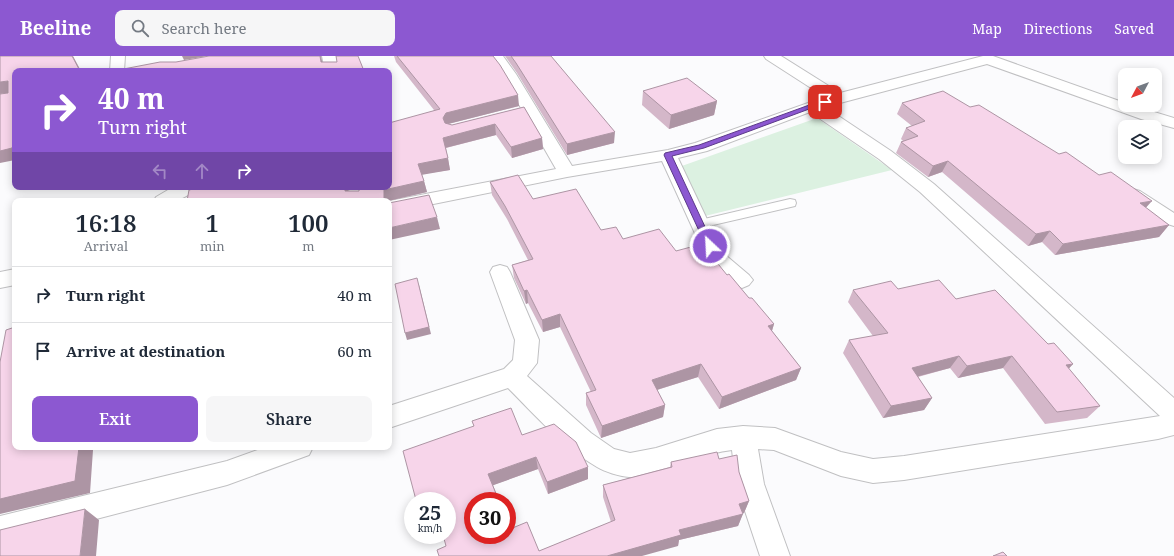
<!DOCTYPE html>
<style>
body{margin:0;font-family:"Noto Serif",serif;background:#f6f6f7;color:#1f2937;height:100vh;display:flex;flex-direction:column;font-size:15px;white-space:nowrap}
*{box-sizing:border-box;margin:0}
p{font-size:13px;color:#747a83}
.icon{flex:none;width:22px;height:22px;fill:none;stroke:currentColor;stroke-width:2;stroke-linecap:round;stroke-linejoin:round}
.map{position:relative;flex:1;overflow:hidden}
.details{position:absolute;left:12px;top:142px;width:380px;height:252px;display:flex;flex-direction:column;background:#fff;border-radius:8px;box-shadow:0 2px 10px #0003}
.details>*{flex:none}
.hud{position:absolute;left:12px;top:12px;width:380px;height:122px;border-radius:8px;box-shadow:0 2px 10px #0003;background:#8c58d1;color:#fff;overflow:hidden}
.needle{width:26px;rotate:229deg}
.fabs{position:absolute;left:1118px;top:12px;display:grid;gap:8px}
.fabs a{display:grid;place-items:center;width:44px;height:44px;border-radius:8px;background:#fff;box-shadow:0 2px 10px #0003;font-size:20px}
.speed{position:absolute;left:404px;top:436px;display:flex;gap:8px;font-size:20px;font-weight:700;text-align:center}
.speed>*{display:grid;place-content:center;width:52px;height:52px;border-radius:50%;background:#fff;box-shadow:0 2px 10px #0003;line-height:1}
.speed small{font-size:10px;font-weight:400}
.speed .limit{border:6px solid #d22;background:#fff;color:#111}
.pin{position:absolute;display:grid;place-items:center;width:34px;height:34px;color:#fff;margin:-17px;border-radius:8px;box-shadow:0 2px 6px #0006}
.me{position:absolute;width:44px;margin:-22px;rotate:335deg;stroke-linejoin:round;filter:drop-shadow(0 0 3px #0008)}
.turn{display:flex;align-items:center;gap:14px;height:84px;padding:0 20px;font-size:18px}
.turn .icon{width:52px;height:52px;stroke-width:2.5}
.turn b{display:block;font-size:28px;line-height:34px}
.lanes{display:flex;align-items:center;height:38px;padding:0 20px;background:#0003;justify-content:center;gap:20px;direction:ltr}
.lanes .off{opacity:.35}
.eta{display:flex;justify-content:space-evenly;align-items:center;height:68px;text-align:center}
.eta b{font-size:24px;font-weight:600;line-height:28px}
.cta{display:flex;gap:8px;margin-top:auto;padding:8px 20px}
.cta a{flex:1;height:46px;border-radius:8px;background:#8c58d1;color:#fff;font-size:16px;font-weight:600;line-height:46px;text-align:center}
.cta a+a{background:#f6f6f7;color:#1f2937}
ul{padding:0;list-style:none}
li{display:flex;align-items:center;gap:12px;height:56px;padding:0 20px;border-top:1px solid #e0e1e3}
li div{flex:1}
li b{display:block;font-size:15px}
li em{font-style:normal}
header{display:flex;align-items:center;gap:24px;box-sizing:border-box;height:56px;padding:0 20px;background:#8c58d1;color:#fff}
header strong{font-size:19px}
nav{display:flex;gap:22px;margin-inline-start:auto;font-size:14px}
.search{width:280px;height:36px;background:#f6f6f7;display:flex;align-items:center;gap:10px;box-sizing:border-box;padding:0 14px;border-radius:8px;color:#747a83;font-size:15px}
.map>svg:first-child{display:block}
.green{fill:#dcf1e1}
.lines{fill:none;stroke-linecap:round;stroke-linejoin:round}
.service-casing{stroke:#c0c0c2;stroke-width:2}
.minor-casing{stroke:#c0c0c2;stroke-width:2}
.service{fill:#fff;fill-rule:evenodd}
.minor{fill:#fff;fill-rule:evenodd}
.wall{fill:#d4b7c9}
.shaded-wall{fill:#ad95a4}
.building{fill:#f7d5ea;stroke:#ad95a4}
.route{fill:#8c58d1;stroke:#5b3988}
</style>
<header>
<strong>Beeline</strong>
<div class="search"><svg class="icon" aria-label="search" viewBox="0 0 24 24"><circle cx="10" cy="10" r="6"/><path d="M15 15l6 6"/></svg>Search here</div>
<nav><a>Map</a><a>Directions</a><a>Saved</a></nav>
</header>
<div class="map">
<svg width="1174" height="500" viewBox="0 0 1174 500">
<rect width="100%" height="100%" fill="#fbfbfd"/>
<path class="green" d="M817,62L892,114L705,160L679,111Z"/>
<g class="lines">
<defs>
<path id="service" d="M349,131H361L362,145H350Z
M790,143L795,144L796,147L795,150L700,172L695,171L693,168L695,165L700,164Z"/>
<path id="minor" d="M111,0H125L124,15H110Z
M322,0H336L339,15H325Z
M488,0H503L516,18L572,110L668,94L695,87L825,41L766,3L764,0H781L840,37L983,0H993L1125,47V49H1131L1174,62V72L1141,63L987,8L825,51L891,95L934,128L1174,342V379L1158,383L904,424L873,427L841,420L774,394L758,393L764,428L790,500H760L736,428L732,394C705,397 681,409 656,416C648,418 636,422 629,421C619,420 605,416 597,411C563,391 535,359 508,332L389,372V350L504,313L513,304L515,284L490,216L493,211L500,209L507,211L510,216L539,284L537,307L527,320L591,377L614,393L630,397L656,392L717,373L743,370L775,372L841,396L873,403L904,400L1160,360L920,136L879,103L810,56L707,95L678,102L723,197L749,219L753,224L749,229L742,232L735,229L708,206L662,105L567,121L389,157V145L556,113L502,19Z
M173,131H196C186,146 169,145 154,145L156,141Z
M1133,133L1140,135L1174,157V170L1161,166L1126,143L1124,139L1126,135Z
M15,213V229L0,232V216Z
M266,391H313L309,399L227,429L0,488V460L227,405Z"/>
</defs>
<use href="#service" class="service-casing"/>
<use href="#minor" class="minor-casing"/>
<use href="#service" class="service"/>
<use href="#minor" class="minor"/>
</g>
<path class="wall" d="M394,0H493L519,50L448,68L452,69L524,51L542,82L543,93L512,102L496,79L446,92L450,114L422,118L424,125L427,136L388,145L193,133V131H348V135H359L434,54L396,6Z
M505,0H551L614,87L567,99L517,17Z
M643,35L717,45L714,59L669,73L642,49Z
M902,47L970,51L1146,152L1169,169L1159,181L1055,199L1042,186L1028,190L942,116L928,121L896,97L901,86L903,85L901,83L906,72L912,70L897,58Z
M490,126L533,143L601,174L623,183L676,195L727,219L774,268L772,275L801,312L796,324L719,353L698,321L657,334L665,349L663,361L601,382L586,349V337L591,336L560,271L543,276L528,247L526,248L514,222L512,209L528,204L507,163L492,139Z
M898,233L956,243L1048,288L1073,308L1068,313L1100,350L1087,362L1045,368L1003,312L958,322L950,312L918,321L932,342L924,354L883,362L843,297L849,284L873,280L848,246L853,234Z
M472,365L522,379L588,423L548,438L538,413L493,429L510,473L539,495L611,466L603,441V429L670,411L671,406L719,403L739,416L749,445L744,457H743L738,470L679,484L678,490L439,500L446,490L474,371Z"/>
<path class="shaded-wall" d="M72,0H73L81,15H80Z
M182,0H208L184,4Z
M320,0H321L324,15L321,6Z
M8,25L15,36L0,38V26Z
M518,39L519,50L448,68L445,72L443,62L446,57Z
M717,45L714,59L669,73L671,59Z
M495,68L496,79L445,92L443,82Z
M615,76L614,87L567,99V88Z
M542,82L543,93L512,102L511,91Z
M15,86V104L0,107V95Z
M448,102L450,114L421,119L418,108Z
M948,105L942,116L928,121L933,110Z
M424,125L427,136L388,145H384V134Z
M345,131H348L349,145L345,135Z
M1152,145L1142,156L1140,147Z
M437,161L440,173L389,184V172Z
M1169,169L1159,181L1055,199L1063,188Z
M1050,175L1042,186L1028,190L1036,178Z
M419,229L431,278L407,284L405,277Z
M527,234L528,247L526,248L524,235Z
M560,258V271L543,276L542,264Z
M774,268L770,281L768,270Z
M959,300L950,312L904,324L912,312Z
M1012,300L1003,312L958,322L967,310Z
M701,308L698,321L650,336L652,324Z
M1073,308L1062,320L1066,309Z
M801,312L796,324L719,353L722,341Z
M932,342L924,354L883,362L891,350Z
M665,349L663,361L601,382L602,370Z
M79,391H104L93,394L90,437L0,458V443Z
M536,401L538,413L491,430L488,418Z
M588,411V423L548,438L547,426Z
M430,439L432,445H416V444Z
M749,445L744,457L734,459L739,448Z
M85,453L99,464L96,500H80Z
M743,458L738,470L679,484L678,490L642,500H607L679,474Z"/>
<path class="building" d="M0,0H72L80,15H15V86L12,92L0,95V38L8,37V25L0,26Z
M209,0H320L321,6H337L336,0H358L364,15H113L160,6H176Z
M397,0H493L500,9L518,39L446,57L443,62L445,67L452,69L524,51L542,82L511,91L495,68L443,82L448,102L418,108L424,125L384,134V145H187L189,134L193,133V131H345V135H359V131H389V67L440,53Z
M511,0H551L615,76L567,88L516,7Z
M687,22L717,45L671,59L643,35Z
M943,35L970,51L979,49L1059,98L1066,96L1099,119L1111,116L1152,145L1140,147L1169,169L1063,188L1050,175L1036,178L948,105L933,110L901,86L918,80L906,72L925,65L902,47Z
M518,119L533,143L576,133L601,174L616,171L623,183L659,173L676,195L702,188L727,219L729,218L749,242H752L774,268L768,270L801,312L722,341L701,308L652,324L665,349L602,370L586,337L596,334L560,258L542,264L527,234L524,235L512,209L533,203L505,150L490,126Z
M429,139L437,161L389,172V147Z
M417,222L429,271L405,277L395,228Z
M939,224L956,243L995,234L1048,288L1054,287L1073,308L1066,309L1100,350L1057,356L1012,300L967,310L959,300L912,312L932,342L891,350L849,284L888,277L853,234L891,225L898,233Z
M15,271V391H79L75,425L0,443V306L6,274Z
M511,352L522,379L554,368L576,386L588,411L547,426L536,401L488,418L499,445H473V479H507V466L510,473L527,466L539,495L615,464L603,429L672,411L671,406L717,396L719,403L737,399L739,416L749,445L739,448L743,458L679,474L681,479L607,500H439L437,494L446,490L443,479H447V445H432L430,439L416,444L403,395L474,370L472,365Z
M85,453L80,500H0V474Z
M1003,496L1007,500H993Z"/>
<path class="route" d="M823,44L828,46L704,92L672,100L714,190L710,193L707,192L664,99L665,97L699,89Z"/>
</svg>
<div class="fabs">
<a><svg class="needle" viewBox="-14 -14 28 28"><path d="M0-13l5 13h-10z" fill="#e53935"/><path d="M0 13l5-13h-10z" fill="#747a83"/></svg></a>
<a><svg class="icon" aria-label="layers" viewBox="0 0 24 24"><path d="M12 4l9 5-9 5-9-5zM3 14l9 5 9-5"/></svg></a>
</div>
<div class="speed"><div>25<small>km/h</small></div><div class="limit">30</div></div>
<div class="pin" style="left:825px;top:46px;background:#d93025"><svg class="icon" aria-label="arrive" viewBox="0 0 24 24"><path d="M6 21V4h12l-3 4 3 4H6"/></svg></div>
<svg class="me" style="left:710px;top:190px" viewBox="-20 -20 40 40"><circle r="17" fill="#8c58d1" stroke="#fff" stroke-width="3"/><path d="M0-11L8 9 0 5-8 9z" fill="#fff"/></svg>
<div class="hud">
<div class="turn"><svg class="icon" aria-label="right" viewBox="0 0 24 24"><path d="M7 20v-9h11M14 6l5 5-5 5"/></svg><div><b>40 m</b>Turn right</div></div>
<div class="lanes"><svg class="icon off" aria-label="left" viewBox="0 0 24 24"><path d="M17 20v-9H6M10 6l-5 5 5 5"/></svg><svg class="icon off" aria-label="ahead" viewBox="0 0 24 24"><path d="M12 20V5M6 11l6-6 6 6"/></svg><svg class="icon" aria-label="right" viewBox="0 0 24 24"><path d="M7 20v-9h11M14 6l5 5-5 5"/></svg></div>
</div>
<section class="details">
<div class="eta">
<div><b>16:18</b><p>Arrival</p></div>
<div><b>1</b><p>min</p></div>
<div><b>100</b><p>m</p></div>
</div>
<ul>
<li><svg class="icon" aria-label="right" viewBox="0 0 24 24"><path d="M7 20v-9h11M14 6l5 5-5 5"/></svg><div><b>Turn right</b></div><em>40 m</em></li>
<li><svg class="icon" aria-label="arrive" viewBox="0 0 24 24"><path d="M6 21V4h12l-3 4 3 4H6"/></svg><div><b>Arrive at destination</b></div><em>60 m</em></li>
</ul>
<div class="cta"><a>Exit</a><a>Share</a></div>
</section>
</div>
